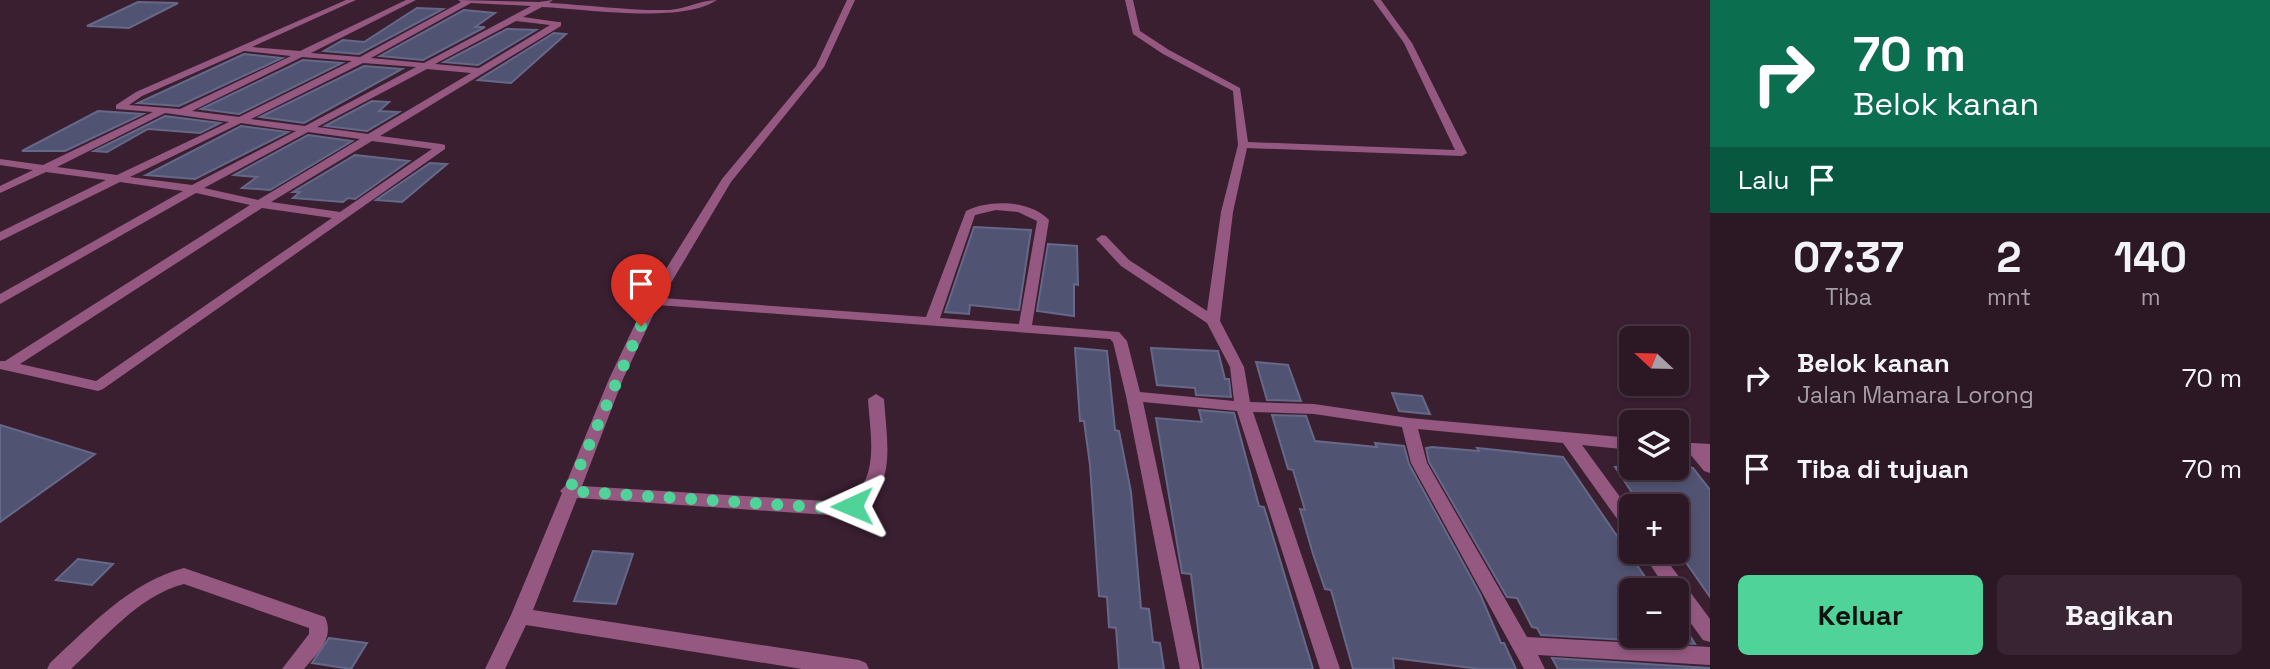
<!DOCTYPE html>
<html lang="id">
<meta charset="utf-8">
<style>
body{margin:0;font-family:"Space Grotesk",sans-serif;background:#382432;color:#f1f3f6;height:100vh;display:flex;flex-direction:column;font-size:26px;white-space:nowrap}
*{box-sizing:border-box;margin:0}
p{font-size:23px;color:#a69fa7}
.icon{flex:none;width:38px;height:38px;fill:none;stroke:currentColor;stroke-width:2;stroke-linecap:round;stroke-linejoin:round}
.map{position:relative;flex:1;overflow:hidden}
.side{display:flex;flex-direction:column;background:#2c1725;width:560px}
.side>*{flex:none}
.guide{background:#0b6e4f;color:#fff;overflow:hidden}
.needle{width:46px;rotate:292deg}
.fabs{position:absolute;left:1619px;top:326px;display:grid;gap:14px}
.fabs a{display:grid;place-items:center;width:70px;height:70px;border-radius:10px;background:#2c1725;box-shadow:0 4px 10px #0003,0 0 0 2px #483642;font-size:35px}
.pin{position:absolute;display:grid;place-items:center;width:60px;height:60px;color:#fff;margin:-72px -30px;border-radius:50% 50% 50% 0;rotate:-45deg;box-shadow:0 0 7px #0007}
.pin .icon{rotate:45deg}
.me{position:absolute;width:77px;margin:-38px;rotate:269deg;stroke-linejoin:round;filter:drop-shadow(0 0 5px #0008)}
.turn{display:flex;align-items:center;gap:24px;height:147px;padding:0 28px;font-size:32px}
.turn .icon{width:91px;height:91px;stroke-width:2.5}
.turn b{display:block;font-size:49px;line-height:60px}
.then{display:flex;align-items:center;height:66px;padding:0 28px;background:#0003;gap:14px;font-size:26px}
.eta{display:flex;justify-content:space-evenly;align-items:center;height:119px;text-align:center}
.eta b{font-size:42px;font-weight:700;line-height:49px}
.action{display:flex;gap:14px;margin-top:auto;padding:14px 28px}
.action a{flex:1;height:80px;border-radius:10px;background:#50d398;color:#111;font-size:28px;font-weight:700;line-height:80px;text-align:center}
.action a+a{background:#382432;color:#f1f3f6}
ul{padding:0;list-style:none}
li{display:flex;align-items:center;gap:21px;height:91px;padding:0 28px}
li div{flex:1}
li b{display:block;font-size:26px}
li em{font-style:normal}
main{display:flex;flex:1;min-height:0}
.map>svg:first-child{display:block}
.building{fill:#515372;stroke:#656888;stroke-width:2}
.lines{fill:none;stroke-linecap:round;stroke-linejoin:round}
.minor{fill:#955981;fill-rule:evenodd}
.route{stroke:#50d398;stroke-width:12;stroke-dasharray:0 21.6}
</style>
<main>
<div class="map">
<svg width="1710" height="669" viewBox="0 0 1710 669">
<rect width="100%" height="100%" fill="#3a1f31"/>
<path class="building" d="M138,2L178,3L129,28L87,26Z
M417,8L443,9L359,54L324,51L343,40L364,42Z
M464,10L495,13L475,27H485L423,60L380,56Z
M507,29L536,30L478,65L444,62Z
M554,33L566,34L511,83L478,80Z
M244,54L282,58L179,106L138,103Z
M303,60L342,63L239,114L201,109Z
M364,66L402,69L304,123L260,117Z
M372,101L389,102L379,111L399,112L367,131L325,126Z
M98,111L143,114L65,151H22Z
M165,116L220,123L200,133L148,129L107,152L94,151Z
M241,126L288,132L195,179L146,175Z
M308,135L352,141L270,190L242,188L257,177L234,175Z
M355,155L409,161L355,199L348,198L343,202L293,198L300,192H293Z
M430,163L447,164L402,202L376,200Z
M974,227L1031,230L1019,310L970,305L969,314L945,312Z
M1048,244L1077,246L1078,285L1074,284V316L1037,311Z
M1075,348L1107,351L1115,430L1119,431L1131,492L1141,608L1149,609L1153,642L1160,643L1164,669H1119L1116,628L1109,627L1107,597L1099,596L1090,465L1084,421H1080Z
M1151,348L1218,351L1225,379H1229L1231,397L1196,395L1195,388L1157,385Z
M1256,362L1288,365L1301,401L1267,400Z
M1392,393L1422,396L1430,414L1399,411Z
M1199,410L1234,413L1259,506L1264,507L1313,669H1203L1191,574L1182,573L1156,418L1202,422Z
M1272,415L1306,416L1315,441L1377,447L1375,443L1404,446L1409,464L1480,594L1501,643H1504L1516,669H1480L1393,658L1394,669H1353L1331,590L1325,589L1313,554L1300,509L1305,510L1293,470L1288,469Z
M0,425L95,454L0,522Z
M1432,447L1479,451L1477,448L1563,457L1654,590H1631V635H1676V614L1695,644L1541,635L1537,628L1532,627L1517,598L1507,597L1429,462L1426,448Z
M1676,466L1693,468L1710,490V597L1676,548V505L1637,500L1615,467Z
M593,551L633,554L616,604L574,601Z
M78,559L113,564L92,585L56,580Z
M329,638L367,643L351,669L312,663Z
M1552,658L1710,668V669H1558Z"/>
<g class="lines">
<path class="minor" d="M346,0H356L252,47L300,51L406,0H416L311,53L360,57L461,2L458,0L539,2L553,0L549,3C589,5 630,11 669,10C686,9 700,0 717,0C682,24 586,9 542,7L523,17L558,22H561V26L380,136L441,144L445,145V149L103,389L98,391L0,369V361H5L250,205L196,193L0,304V294L183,191L120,182L0,241V232L106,180L46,172L0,193V186L33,170L0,165V159L43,165L153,112L116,109V105L136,92ZM471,3L531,6L424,63L371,58ZM516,21L550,25L479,68L435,64ZM244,51L291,56L180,109L129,105L142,96ZM302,57L352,61L239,117L192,111ZM363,63L416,67L305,126L251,119ZM427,69L471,73L368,134L317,127ZM165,113L229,122L117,175L57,167ZM241,123L296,131L192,185L130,177ZM308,132L360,139L258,200L204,188ZM372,141L432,149L340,212L271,202ZM262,208L332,218L96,381L20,364Z
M847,0H855L824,67L731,182L662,298L926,317L966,211C989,199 1030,200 1049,220L1032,325L1119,332L1127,341L1140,392L1234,401L1230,367L1207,323L1121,266L1096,239L1102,235L1106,236L1129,260L1207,311L1221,212L1238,145L1233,91L1163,54L1133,34L1125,0H1133L1140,31L1169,50L1240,88L1248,142L1455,150L1404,43L1373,0H1381L1412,43L1467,153L1462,156L1247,148L1233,212L1220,321L1244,367L1250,402L1314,404L1409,418L1631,438V450L1582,445L1631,512V532L1625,530L1563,443L1418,429L1427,463L1527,637L1710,647V665L1538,655L1545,669H1524L1411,463L1402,427L1314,414L1253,412L1340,669H1320L1237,411L1143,402L1200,669H1180L1126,396L1113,342L1110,339L658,305L623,379L582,486L842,502C882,485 870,435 868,399L876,394L884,399C887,446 900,498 843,516L577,498L533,610L859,660L866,663L869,669H802L526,625L505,669H485L511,615L562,493L560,491L565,486L609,379L646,301L722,179L816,66ZM996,210L1018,212L1037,221L1019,324L940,318L975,215Z
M1676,442L1710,444V473L1704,471L1690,454H1676Z
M1641,551H1660L1710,619V642L1703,640L1676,603V590H1667Z
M184,568L325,617C335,639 317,653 304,669H282L309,634V628L184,584C138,596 105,638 71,669H47L50,663C91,625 129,583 184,568Z"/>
</g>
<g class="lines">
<path class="route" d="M641,326L569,491L843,509L852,506"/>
</g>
</svg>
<div class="fabs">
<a><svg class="needle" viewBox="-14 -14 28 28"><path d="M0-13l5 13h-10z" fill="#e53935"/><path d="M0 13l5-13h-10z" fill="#a69fa7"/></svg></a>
<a><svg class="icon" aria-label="layers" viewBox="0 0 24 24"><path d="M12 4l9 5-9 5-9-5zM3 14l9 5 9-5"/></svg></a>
<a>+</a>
<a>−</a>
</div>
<div class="pin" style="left:641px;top:326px;background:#d93025"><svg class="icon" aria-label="arrive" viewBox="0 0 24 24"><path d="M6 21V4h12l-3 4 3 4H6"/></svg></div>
<svg class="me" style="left:852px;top:506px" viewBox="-20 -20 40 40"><path d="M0-17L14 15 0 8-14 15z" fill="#50d398" stroke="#fff" stroke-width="4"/></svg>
</div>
<section class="side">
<div class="guide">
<div class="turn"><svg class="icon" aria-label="right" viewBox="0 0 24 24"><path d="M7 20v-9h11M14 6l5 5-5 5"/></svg><div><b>70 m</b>Belok kanan</div></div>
<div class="then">Lalu<svg class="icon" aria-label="arrive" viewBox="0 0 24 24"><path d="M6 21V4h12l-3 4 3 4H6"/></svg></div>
</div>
<div class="eta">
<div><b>07:37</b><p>Tiba</p></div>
<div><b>2</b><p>mnt</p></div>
<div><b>140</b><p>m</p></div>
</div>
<ul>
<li><svg class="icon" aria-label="right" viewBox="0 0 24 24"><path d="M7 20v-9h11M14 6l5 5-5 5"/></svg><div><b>Belok kanan</b><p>Jalan Mamara Lorong</p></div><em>70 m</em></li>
<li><svg class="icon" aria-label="arrive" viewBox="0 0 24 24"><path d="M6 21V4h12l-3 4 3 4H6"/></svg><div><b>Tiba di tujuan</b></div><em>70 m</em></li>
</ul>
<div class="action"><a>Keluar</a><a>Bagikan</a></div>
</section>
</main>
